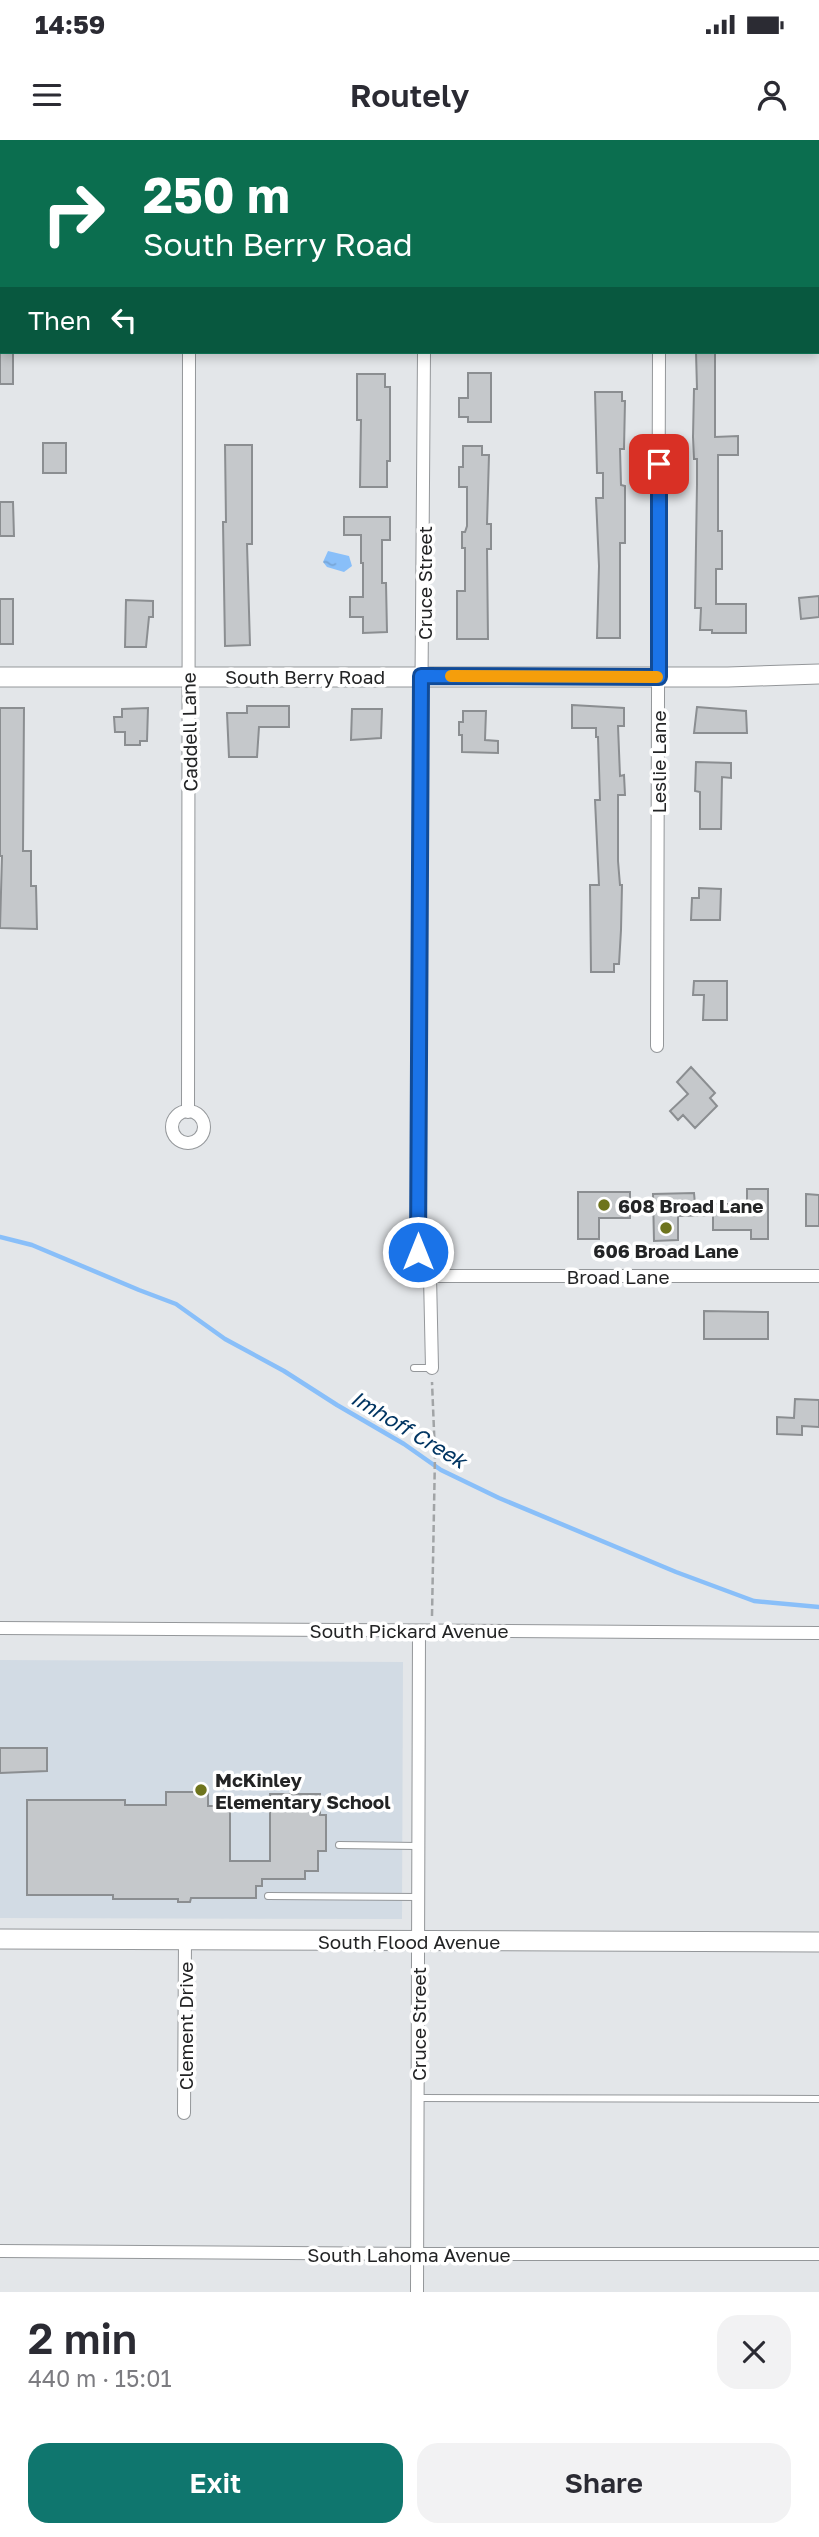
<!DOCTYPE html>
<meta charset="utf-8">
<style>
body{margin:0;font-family:"Golos Text",sans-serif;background:#f2f2f3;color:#2b2b33;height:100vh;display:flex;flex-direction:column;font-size:26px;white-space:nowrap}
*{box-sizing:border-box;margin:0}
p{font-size:23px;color:#7c7c81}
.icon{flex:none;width:38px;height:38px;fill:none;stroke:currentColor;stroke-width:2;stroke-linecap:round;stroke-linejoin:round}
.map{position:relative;height:2152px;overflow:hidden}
.side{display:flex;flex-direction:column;background:#fff;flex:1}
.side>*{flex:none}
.top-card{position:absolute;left:0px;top:0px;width:819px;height:214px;box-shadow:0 4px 10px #0003;background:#0b6e4f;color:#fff;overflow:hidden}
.pin{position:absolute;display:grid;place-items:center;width:60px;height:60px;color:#fff;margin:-30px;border-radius:14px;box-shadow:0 4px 10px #0006}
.me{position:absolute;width:77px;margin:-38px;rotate:0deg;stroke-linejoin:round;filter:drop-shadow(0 0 5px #0008)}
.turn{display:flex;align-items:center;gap:24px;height:147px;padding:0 28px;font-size:32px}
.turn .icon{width:91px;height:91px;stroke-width:2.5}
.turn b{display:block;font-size:49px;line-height:60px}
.then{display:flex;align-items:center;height:66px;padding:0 28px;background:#0003;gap:14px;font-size:26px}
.round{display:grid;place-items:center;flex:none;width:74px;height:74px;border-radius:21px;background:#f2f2f3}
.overview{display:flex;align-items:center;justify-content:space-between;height:119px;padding:0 28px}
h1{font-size:42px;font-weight:600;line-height:52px}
.primary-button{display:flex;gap:14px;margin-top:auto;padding:14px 28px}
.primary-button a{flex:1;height:80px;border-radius:21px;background:#0f766e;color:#fff;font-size:28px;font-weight:600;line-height:80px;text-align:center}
.primary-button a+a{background:#f2f2f3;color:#2b2b33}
.status{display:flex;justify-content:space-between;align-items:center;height:49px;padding:0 35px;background:#fff;direction:ltr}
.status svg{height:19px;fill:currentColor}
header{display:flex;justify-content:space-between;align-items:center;height:91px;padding:0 28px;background:#fff;font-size:32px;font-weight:600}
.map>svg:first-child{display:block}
.built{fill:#d2dbe4}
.water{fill:url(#water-ripples)}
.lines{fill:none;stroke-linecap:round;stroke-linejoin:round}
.stream{stroke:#89bff9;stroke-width:4.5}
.building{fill:#c5c8cb;stroke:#8b8e91;stroke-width:2}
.lane-casing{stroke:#94979a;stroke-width:8}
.street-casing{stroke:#94979a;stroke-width:14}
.secondary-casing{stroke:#94979a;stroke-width:21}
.path{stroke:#a1a4a6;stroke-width:2.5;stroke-dasharray:7 3.5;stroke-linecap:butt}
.lane{stroke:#fff;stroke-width:6}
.street{stroke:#fff;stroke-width:12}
.secondary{stroke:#fff;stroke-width:19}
.route-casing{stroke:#114b97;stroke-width:18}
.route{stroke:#1a73e8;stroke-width:12}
.slow{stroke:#f59e0b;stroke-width:12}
.poi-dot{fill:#6e741d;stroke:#fff;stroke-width:2.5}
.labels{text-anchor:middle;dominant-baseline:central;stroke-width:7;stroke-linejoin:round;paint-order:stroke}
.street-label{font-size:19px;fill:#232425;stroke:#fff}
.poi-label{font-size:19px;font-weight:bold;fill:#232425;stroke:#fff;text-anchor:start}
.water-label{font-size:21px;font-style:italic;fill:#013562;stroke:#fff}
</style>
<div class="status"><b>14:59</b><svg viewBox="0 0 49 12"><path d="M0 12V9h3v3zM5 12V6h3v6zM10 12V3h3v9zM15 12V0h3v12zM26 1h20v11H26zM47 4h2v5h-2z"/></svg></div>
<header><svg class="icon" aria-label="menu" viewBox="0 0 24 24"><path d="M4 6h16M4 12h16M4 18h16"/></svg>Routely<svg class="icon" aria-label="person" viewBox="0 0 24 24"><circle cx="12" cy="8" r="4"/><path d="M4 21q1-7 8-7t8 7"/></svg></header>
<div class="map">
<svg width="819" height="2152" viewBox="0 0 819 2152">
<defs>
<pattern id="water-ripples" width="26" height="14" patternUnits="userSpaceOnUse" patternTransform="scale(1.75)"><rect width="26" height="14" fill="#89bff9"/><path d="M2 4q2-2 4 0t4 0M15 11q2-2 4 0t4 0" fill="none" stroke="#76a4d5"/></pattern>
</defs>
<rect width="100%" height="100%" fill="#e3e6e9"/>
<path class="built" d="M0,1520L403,1522L402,1779L0,1778Z"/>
<path class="water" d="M328,411L349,416L352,426L344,432L327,427L323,422Z"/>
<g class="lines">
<path class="stream" d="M0,1097L32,1105L139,1150L176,1164L225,1199L284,1231L337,1265L404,1304L441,1330L499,1358L676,1432L754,1461L819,1467"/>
</g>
<path class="building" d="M0,212H13V244H0Z
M696,212H715V297L738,296V315H718V391H722V429H716V464H746V493H712V490H700L701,468H695L697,344V319H694L693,297L694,249H697Z
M468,233H491V282H468V277H459V258H468Z
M357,234H385V247H390V321H387V347H360L361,280H357Z
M595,252H622V261H625L624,309H620L621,345L625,346V403H620V498H597L599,426L596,358H603V333H597Z
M43,303H66V333H43Z
M225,305H252V404H247L250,505L225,506L223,382H226Z
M463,306H482V315H489L487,384H491V409H487L488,499H457V451H465V408H462V392H465L467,386V347H459V327H463Z
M0,362H13L14,396H0Z
M344,377H390V400H382V443H386L387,492L363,493V477H350V457H363V423H361V395H344Z
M819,456V477L801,479L799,458Z
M0,459H13V504H0Z
M126,460L153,461V477H149L146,507H125Z
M572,565L624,568V586H618L620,636L624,635L625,655H618V721L620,745H622L621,790L619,824H614V832H591L590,745H599L595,660H600L598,597H596V588H572Z
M247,566H289V587H259L257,617H229L227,573H247Z
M697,567L746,571L747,593H694Z
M0,568H24L23,711H31V746H36L37,789L0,788L2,716H0Z
M148,568L147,601H140V605H125V592H115L114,577H122V569Z
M352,569H382L381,598L351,600Z
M463,571H486L485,600L498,601V613L462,612V595H459V582H463Z
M696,622L731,623V638L722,637L721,689H700V652L695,651Z
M699,748L721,749L720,780H691L692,758H699Z
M694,841H727V880H703L704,855H693Z
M691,927L715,953L710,958L717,966L695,988L683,975L678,980L670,971L688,954L677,942Z
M747,1049H768V1099H751V1090H713V1075L678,1076V1100L654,1101L653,1054L694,1053L695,1064H747Z
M578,1052H630V1078H599V1099H578Z
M806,1054L819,1055V1086H806Z
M704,1171L768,1172V1199H704Z
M795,1259L819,1260V1287L802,1286V1295L777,1294V1277L794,1278Z
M0,1608H47V1631L0,1633Z
M166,1652H208V1666H230V1721H270V1654H320V1675H326V1711H318V1731H305V1739H262V1746H256V1758H191L190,1762H178V1759H113V1755H27V1660H125V1665H166Z"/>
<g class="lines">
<defs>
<path id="lane" d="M414,1228H432
M339,1705L418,1706
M268,1756L418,1757
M418,1958L819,1959"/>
<path id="street" d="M189,2V0
M424,2V0
M660,2V0
M424,212L417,1136H819
M657,906L659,212
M172 987a16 16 0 1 1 32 0a16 16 0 1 1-32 0Z
M188,972L189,212
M430,1136L432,1228
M0,1488L819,1493
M184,1973L185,1800
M0,2111L417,2114H819
M417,2152L419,1491"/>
<path id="secondary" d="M0,537H728L819,534
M0,1799L819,1802"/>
</defs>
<use href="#lane" class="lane-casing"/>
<use href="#street" class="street-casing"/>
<use href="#secondary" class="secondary-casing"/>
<path class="path" d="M432,1476L435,1315L432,1242"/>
<use href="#lane" class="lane"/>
<use href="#street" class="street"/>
<use href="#secondary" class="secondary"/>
</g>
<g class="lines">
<defs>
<path id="route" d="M418,1112L421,536L659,537V324"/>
</defs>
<use href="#route" class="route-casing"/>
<use href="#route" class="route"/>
<path class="slow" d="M451,536L657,537"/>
</g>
<g class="poi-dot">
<circle cx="604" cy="1065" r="7"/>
<circle cx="666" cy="1088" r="7"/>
<circle cx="201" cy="1650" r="7"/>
</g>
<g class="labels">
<g class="street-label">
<text transform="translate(424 443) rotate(-90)">Cruce Street</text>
<text x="305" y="536">South Berry Road</text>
<text transform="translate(189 592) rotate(-91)">Caddell Lane</text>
<text transform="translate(658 622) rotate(-90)">Leslie Lane</text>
<text x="618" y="1136">Broad Lane</text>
<text x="409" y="1490">South Pickard Avenue</text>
<text x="409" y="1801">South Flood Avenue</text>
<text transform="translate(418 1884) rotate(-90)">Cruce Street</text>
<text transform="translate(185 1886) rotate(-90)">Clement Drive</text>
<text x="409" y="2114">South Lahoma Avenue</text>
</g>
<g class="poi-label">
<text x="618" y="1065">608 Broad Lane</text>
<text x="666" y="1110" text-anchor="middle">606 Broad Lane</text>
<text x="215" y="1639">McKinley<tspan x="215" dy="22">Elementary School</tspan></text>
</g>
<g class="water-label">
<text transform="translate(409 1289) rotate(31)">Imhoff Creek</text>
</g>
</g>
</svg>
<div class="pin" style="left:659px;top:324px;background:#d93025"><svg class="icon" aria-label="arrive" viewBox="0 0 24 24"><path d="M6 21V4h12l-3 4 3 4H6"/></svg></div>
<svg class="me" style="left:418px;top:1112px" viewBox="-20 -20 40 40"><circle r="17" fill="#1a73e8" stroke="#fff" stroke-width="3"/><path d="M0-11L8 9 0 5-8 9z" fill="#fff"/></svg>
<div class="top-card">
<div class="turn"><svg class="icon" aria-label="right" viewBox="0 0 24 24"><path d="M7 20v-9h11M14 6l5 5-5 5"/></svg><div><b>250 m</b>South Berry Road</div></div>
<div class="then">Then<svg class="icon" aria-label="left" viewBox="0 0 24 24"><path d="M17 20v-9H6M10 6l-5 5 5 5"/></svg></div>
</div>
</div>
<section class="side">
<div class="overview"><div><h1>2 min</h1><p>440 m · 15:01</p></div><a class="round"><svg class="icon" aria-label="close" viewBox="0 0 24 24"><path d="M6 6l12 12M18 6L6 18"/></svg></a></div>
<div class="primary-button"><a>Exit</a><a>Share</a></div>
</section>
